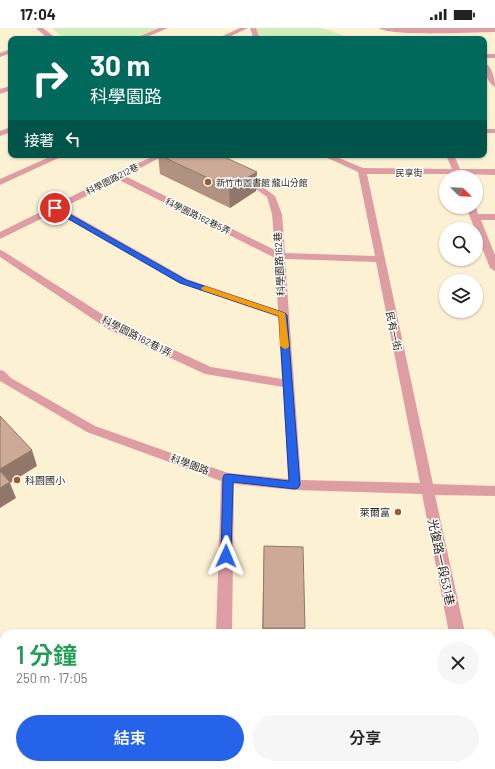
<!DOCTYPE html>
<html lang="zh-TW">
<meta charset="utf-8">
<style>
body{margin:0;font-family:Barlow,"Noto Sans TC",sans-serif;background:#f6f6f6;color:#222;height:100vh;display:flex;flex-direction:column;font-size:15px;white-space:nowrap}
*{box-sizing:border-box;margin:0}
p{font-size:13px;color:#767676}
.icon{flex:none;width:22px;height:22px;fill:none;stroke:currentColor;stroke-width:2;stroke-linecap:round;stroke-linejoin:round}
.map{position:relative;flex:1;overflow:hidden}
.details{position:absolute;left:0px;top:601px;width:495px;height:140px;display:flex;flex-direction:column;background:#fff;border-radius:12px 12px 0 0;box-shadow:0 1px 3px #0004}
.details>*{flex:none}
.hud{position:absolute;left:8px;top:8px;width:479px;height:122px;border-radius:8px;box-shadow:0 1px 3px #0004;background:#00695c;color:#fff;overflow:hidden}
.needle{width:26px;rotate:113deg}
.fabs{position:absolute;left:439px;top:142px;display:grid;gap:8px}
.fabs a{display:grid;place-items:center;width:44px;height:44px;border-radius:50%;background:#fff;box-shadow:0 1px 3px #0004;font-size:20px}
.pin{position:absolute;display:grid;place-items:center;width:34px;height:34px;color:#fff;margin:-17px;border:2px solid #fff;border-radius:50%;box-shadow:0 1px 4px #0007}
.me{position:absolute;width:44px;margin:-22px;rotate:1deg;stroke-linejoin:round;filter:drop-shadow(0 0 3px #0008)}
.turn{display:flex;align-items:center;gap:14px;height:84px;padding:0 16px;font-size:18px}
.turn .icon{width:52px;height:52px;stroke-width:2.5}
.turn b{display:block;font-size:28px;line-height:34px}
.then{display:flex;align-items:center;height:38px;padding:0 16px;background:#0003;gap:8px;font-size:15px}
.round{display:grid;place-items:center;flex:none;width:42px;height:42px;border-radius:21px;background:#f6f6f6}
.overview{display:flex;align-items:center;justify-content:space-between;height:68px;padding:0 16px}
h1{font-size:24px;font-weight:600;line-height:30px;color:#1e9e55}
.button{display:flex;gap:8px;margin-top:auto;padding:8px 16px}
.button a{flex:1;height:46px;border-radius:24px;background:#2563eb;color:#fff;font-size:16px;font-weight:600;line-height:46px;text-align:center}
.button a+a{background:#f6f6f6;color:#222}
.status{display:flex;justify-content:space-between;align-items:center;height:28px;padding:0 20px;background:#fff;direction:ltr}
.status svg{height:11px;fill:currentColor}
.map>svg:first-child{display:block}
.green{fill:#d1edbb}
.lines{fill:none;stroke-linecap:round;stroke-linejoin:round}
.lane{fill:#de9da3;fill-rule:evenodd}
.street{fill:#de9da3;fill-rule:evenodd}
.wall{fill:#b09282}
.shaded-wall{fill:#90776a}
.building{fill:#cdaa97;stroke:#90776a}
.route{fill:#2563eb;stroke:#184099}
.slow{fill:#f59e0b}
.poi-dot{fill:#a05b2d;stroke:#fff;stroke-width:1.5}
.labels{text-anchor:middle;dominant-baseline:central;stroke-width:3;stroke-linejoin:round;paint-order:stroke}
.far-street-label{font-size:9px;fill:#2e281b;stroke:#fff}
.far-poi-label{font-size:9px;fill:#2e281b;stroke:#fff;text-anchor:start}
.street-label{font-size:10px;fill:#2e281b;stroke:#fff}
.poi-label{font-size:10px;fill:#2e281b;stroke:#fff;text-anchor:start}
.near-street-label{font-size:12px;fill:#2e281b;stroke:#fff}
</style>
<div class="status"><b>17:04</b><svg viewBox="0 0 49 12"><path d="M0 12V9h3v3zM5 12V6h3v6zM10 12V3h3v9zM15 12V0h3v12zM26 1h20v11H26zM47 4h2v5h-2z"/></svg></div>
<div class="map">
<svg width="495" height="741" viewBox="0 0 495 741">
<rect width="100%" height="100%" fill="#fdf1d4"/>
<path class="green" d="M52,0H159L130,11H68L59,6Z
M256,0H322L354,11H260Z"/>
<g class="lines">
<path class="lane" d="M11,21V25L0,29V25Z
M484,26H495V30H484Z"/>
<path class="street" d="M36,0H43L57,11L47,10Z
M159,0H168L142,11H133Z
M240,0H248L225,11H216Z
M250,0H256L260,11H254Z
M379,0H495V4C475,4 391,9 379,0Z
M484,34C492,38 495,51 495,59C487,55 484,42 484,34Z
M11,58V62L0,66V61Z
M11,99V104L0,108V103Z
M484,101H495V105H484Z
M54,127H65L0,157V151Z
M155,127H165L125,148L275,222L272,186L267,169L239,149L240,147H246L275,168L282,186L285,225L375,228L358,144L321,127H332L363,140L452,141L446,127H454L460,141H495V147L462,146L463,149H455L454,146H367L433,456L495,458V468L435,467L465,605H449L422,466L295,462L234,456L232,605H216L221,453L87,404L0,353V342L4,343L11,350L95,398L228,445L288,451L283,359L205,346L108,301L0,229V222L3,223L116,295L211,339L282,351L278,289L179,255L55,184L0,211V204ZM119,152L275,230L278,282L187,251L62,180ZM285,231L376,234L420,455L301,452Z
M466,179H476L478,186H495V192H481L495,227V243L490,240Z
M491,731L494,741H476V737H491Z
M211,737H229V741H211Z"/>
</g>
<path class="wall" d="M158,127L256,163L230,180L160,146Z
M264,518L305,600V605H262Z"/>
<path class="shaded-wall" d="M257,144L256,163L230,180L229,160Z
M32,422L37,438L10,455L16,470L0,480V441Z"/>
<path class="building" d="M159,127H220L257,144L229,160Z
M0,388L32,422L0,441Z
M0,443L10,454L0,460Z
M264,518L303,519L305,600H263Z"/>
<path class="route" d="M55,178L186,252L285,285L287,287L300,457L298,460L295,461L233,454L231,528L230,531L226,532L222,531L221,528L223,450L224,447L228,446L289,453L279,288L180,255L53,182L52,180Z"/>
<path class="slow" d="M205,258L285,285L289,318L288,320L285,321L280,318L279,288L202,262L201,260Z"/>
<g class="poi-dot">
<circle cx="208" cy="154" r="4"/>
<circle cx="17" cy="452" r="4"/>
<circle cx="398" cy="484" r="4"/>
</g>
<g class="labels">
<g class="far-street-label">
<text x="409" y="144">民享街</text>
<text transform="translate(112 151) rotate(-27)">科學園路212巷</text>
<text transform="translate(198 188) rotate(26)">科學園路162巷5弄</text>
</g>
<g class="far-poi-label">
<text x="216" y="154">新竹市圖書館 龍山分館</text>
</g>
<g class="street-label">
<text transform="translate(279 236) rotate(-93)">科學園路162巷</text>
<text transform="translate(394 303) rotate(78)">民有一街</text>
<text transform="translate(137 308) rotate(27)">科學園路162巷1弄</text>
<text transform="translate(190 436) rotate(20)">科學園路</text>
</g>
<g class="poi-label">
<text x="25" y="452">科園國小</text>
<text x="390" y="484" text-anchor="end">萊爾富</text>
</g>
<g class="near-street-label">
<text transform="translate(442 534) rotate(78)">光復路一段531巷</text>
</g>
</g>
</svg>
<div class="fabs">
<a><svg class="needle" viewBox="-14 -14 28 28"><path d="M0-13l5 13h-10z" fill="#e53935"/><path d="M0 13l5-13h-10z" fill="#767676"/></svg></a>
<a><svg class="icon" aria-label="search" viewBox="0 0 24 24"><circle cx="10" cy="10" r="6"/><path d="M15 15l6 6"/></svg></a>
<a><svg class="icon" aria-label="layers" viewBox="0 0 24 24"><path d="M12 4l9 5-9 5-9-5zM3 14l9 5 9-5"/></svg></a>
</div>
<div class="pin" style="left:55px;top:180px;background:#d93025"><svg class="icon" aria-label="arrive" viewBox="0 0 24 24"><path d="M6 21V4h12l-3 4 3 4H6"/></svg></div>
<svg class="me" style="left:226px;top:528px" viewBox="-20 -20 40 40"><path d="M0-17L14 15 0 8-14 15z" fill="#2563eb" stroke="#fff" stroke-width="4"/></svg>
<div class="hud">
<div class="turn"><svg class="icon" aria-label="right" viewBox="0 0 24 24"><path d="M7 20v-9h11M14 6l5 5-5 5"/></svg><div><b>30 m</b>科學園路</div></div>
<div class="then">接著<svg class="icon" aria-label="left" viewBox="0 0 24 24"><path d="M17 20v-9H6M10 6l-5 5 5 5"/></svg></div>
</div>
<section class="details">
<div class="overview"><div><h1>1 分鐘</h1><p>250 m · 17:05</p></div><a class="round"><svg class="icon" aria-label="close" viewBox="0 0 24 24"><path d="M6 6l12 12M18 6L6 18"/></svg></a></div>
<div class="button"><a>結束</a><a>分享</a></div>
</section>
</div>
